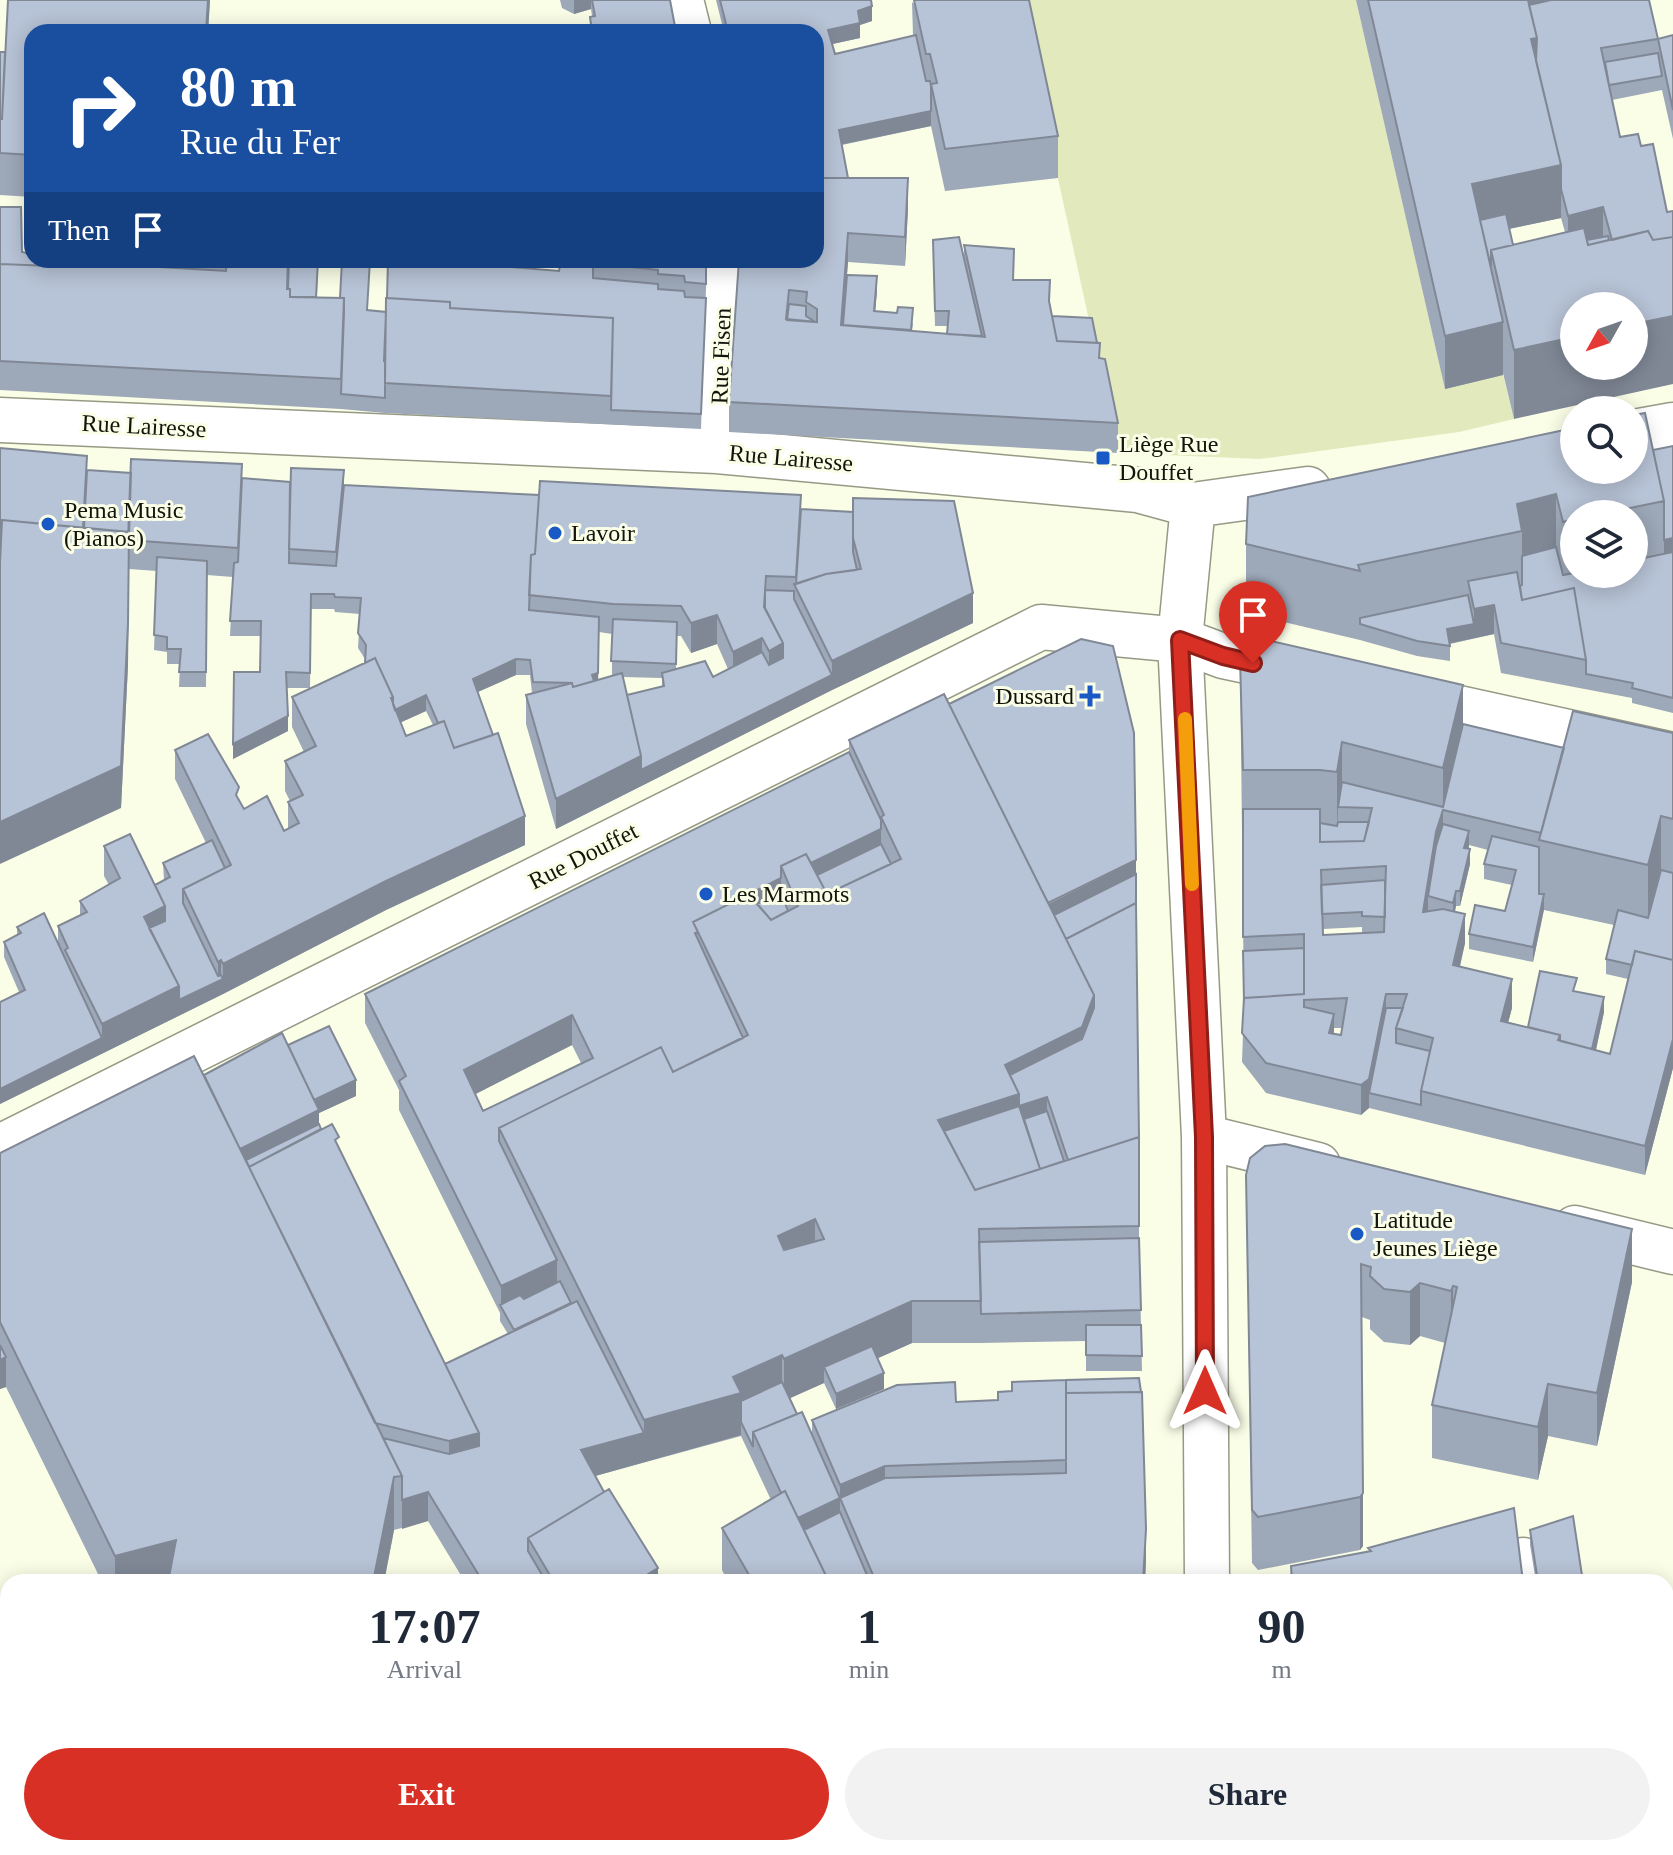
<!DOCTYPE html>
<meta charset="utf-8">
<style>
body{margin:0;font-family:Georgia,serif;background:#f2f2f3;color:#1f2937;height:100vh;display:flex;flex-direction:column;font-size:30px;white-space:nowrap}
*{box-sizing:border-box;margin:0}
p{font-size:26px;color:#747a83}
.icon{flex:none;width:44px;height:44px;fill:none;stroke:currentColor;stroke-width:2;stroke-linecap:round;stroke-linejoin:round}
.map{position:relative;flex:1;overflow:hidden}
.drawer{position:absolute;left:0px;top:1574px;width:1674px;height:282px;display:flex;flex-direction:column;background:#fff;border-radius:24px 24px 0 0;box-shadow:0 4px 20px #0003}
.drawer>*{flex:none}
.top-card{position:absolute;left:24px;top:24px;width:800px;height:244px;border-radius:24px;box-shadow:0 4px 20px #0003;background:#1a4fa0;color:#fff;overflow:hidden}
.needle{width:52px;rotate:230deg}
.buttons{position:absolute;left:1560px;top:292px;display:grid;gap:16px}
.buttons a{display:grid;place-items:center;width:88px;height:88px;border-radius:50%;background:#fff;box-shadow:0 4px 20px #0003;font-size:40px}
.pin{position:absolute;display:grid;place-items:center;width:68px;height:68px;color:#fff;margin:-82px -34px;border-radius:50% 50% 50% 0;rotate:-45deg;box-shadow:0 0 8px #0007}
.pin .icon{rotate:45deg}
.me{position:absolute;width:88px;margin:-44px;rotate:0deg;stroke-linejoin:round;filter:drop-shadow(0 0 6px #0008)}
.turn{display:flex;align-items:center;gap:28px;height:168px;padding:0 24px;font-size:36px}
.turn .icon{width:104px;height:104px;stroke-width:2.5}
.turn b{display:block;font-size:56px;line-height:68px}
.then{display:flex;align-items:center;height:76px;padding:0 24px;background:#0003;gap:16px;font-size:30px}
.eta{display:flex;justify-content:space-evenly;align-items:center;height:136px;text-align:center}
.eta b{font-size:48px;font-weight:600;line-height:56px}
.cta{display:flex;gap:16px;margin-top:auto;padding:16px 24px}
.cta a{flex:1;height:92px;border-radius:48px;background:#d93025;color:#fff;font-size:32px;font-weight:600;line-height:92px;text-align:center}
.cta a+a{background:#f2f2f3;color:#1f2937}
.map>svg:first-child{display:block}
.green{fill:#e2e9bd}
.lines{fill:none;stroke-linecap:round;stroke-linejoin:round}
.minor-casing{stroke:#969a85;stroke-width:47}
.minor{stroke:#fff;stroke-width:44}
.wall{fill:#9da8b8;fill-rule:evenodd}
.shaded-wall{fill:#808896}
.building{fill:#b7c3d6;stroke:#808896;stroke-width:2;fill-rule:evenodd}
.route-casing{stroke:#8d1f18;stroke-width:20}
.route{stroke:#d93025;stroke-width:14}
.slow{stroke:#f59e0b;stroke-width:14}
.poi-dot{fill:#1959c5;stroke:#fafee7;stroke-width:3}
.labels{text-anchor:middle;dominant-baseline:central;stroke-width:6;stroke-linejoin:round;paint-order:stroke}
.street-label{font-size:24px;fill:#13140c;stroke:#fafee7}
.poi-label{font-size:24px;fill:#13140c;stroke:#fafee7;text-anchor:start}
</style>
<div class="map">
<svg width="1673" height="1855" viewBox="0 0 1673 1855">
<rect width="100%" height="100%" fill="#fafee7"/>
<path class="green" d="M1019,0H1356L1445,388L1503,375L1514,419L1459,432L1260,459L1118,453Z"/>
<g class="lines">
<defs>
<path id="minor" d="M681,0L689,32
M0,420L717,451L1138,490L1193,505L1308,489
M1634,432L1673,425
M717,451L725,260
M1193,505L1180,640L1204,1137L1207,1582
M1404,696L1673,755
M1204,1137L1318,1165
M0,1147L1041,627L1180,640L1223,656L1298,672
M1575,1228L1673,1252
M1523,1560L1526,1582
M1666,1742L1673,1781
M1208,1848V1855
M1563,1848L1564,1855"/>
</defs>
<use href="#minor" class="minor-casing"/>
<use href="#minor" class="minor"/>
</g>
<path class="wall" d="M8,0H210L208,32H32V197L0,195V52H5Z
M560,0H670L676,32H590V17L592,16L591,9L574,14L562,8Z
M716,0H871L872,21L860,25V38L832,44L835,54L913,36L912,2L1058,136V178L945,191L931,126L842,145L848,178L908,208L905,266L848,262L845,297L877,291L875,311L913,323L912,331L947,334L948,326H935L933,255L964,257V245L1050,304L1052,316L1100,358L1118,423V453L729,432V402L739,260H816V32H724Z
M1356,0H1649L1658,39L1673,35V139L1662,90L1612,100L1620,137L1641,146L1667,212L1514,419L1503,373V375L1445,389ZM1561,218L1565,232L1513,245L1509,229Z
M0,207L22,252L32,260H318L317,297L368,310L386,312L417,266L559,271L561,260H707L701,429L385,413L341,409L0,390Z
M1673,446V713L1632,703V698L1501,673L1494,634L1450,644V661L1417,656L1360,640L1246,613V544ZM1574,514H1634V574H1574Z
M87,471L853,512L973,623L832,690L556,829L526,724V695L532,693L530,675H516L478,692L525,845L386,910L223,994L0,1104V1002L19,992L4,957V942L17,935V927L58,943V926L80,915V901L109,885L104,876V846L155,885L164,880L163,863L206,843L175,779V750L239,800L244,809L284,831L288,830V802L290,801L285,791V761L304,752L292,727V697L365,663V659L358,648L360,614L335,612L334,609H311L310,688H286L288,731L233,759L260,672L261,636H230L233,577L207,575L206,687H179L180,664H167V652L154,650L157,571L129,569L128,665L121,808ZM599,632L612,634V676L598,680ZM677,636H681L691,653L717,644L728,669L713,677L676,669ZM623,677L662,678V686L627,695ZM426,711L433,725L406,736L401,722Z
M1240,658L1463,724L1564,748L1673,733V1068L1645,1175L1369,1108L1361,1115L1266,1093L1242,1062L1244,1005ZM1469,845L1488,850L1484,864V879L1512,885L1505,911L1469,934V949L1533,962L1544,910L1614,925L1606,959V974L1628,979L1610,1054L1596,1050L1604,1012L1577,992L1528,1027L1508,1022L1512,1008L1460,967L1465,943L1455,912L1456,906H1460L1470,864ZM1362,927V932H1380L1323,935V929ZM1334,1028H1343L1341,1035L1334,1034Z
M849,740L1139,1137V1238L1142,1371H1086V1341L981,1343H912L878,1358L884,1389L836,1409L824,1383L789,1398L797,1414L812,1434V1420L956,1402L998,1400L1012,1391L1146,1559L1145,1582H728L722,1570V1528L771,1500L741,1436L595,1476L658,1582H465L428,1521L394,1530L384,1582H102L6,1387L0,1389V1153L204,1075L288,1045L356,1096L319,1113V1124L321,1129L339,1149L445,1364L508,1334L500,1321V1313L399,1110V1090L365,1023V994L849,752ZM572,1045L581,1063L483,1111L475,1094Z
M1246,1175L1632,1282L1597,1446L1548,1436L1538,1480L1432,1458V1405L1445,1343L1420,1336L1410,1345L1384,1342L1370,1329V1320L1362,1317L1363,1546L1360,1550L1258,1570L1252,1563Z
M1530,1530L1583,1582H1536L1530,1545Z
M120,1848H328L327,1855H120Z
M848,1848H1101V1855H846Z"/>
<path class="shaded-wall" d="M208,0H210L208,32H206Z
M574,0H591V9L574,14Z
M1524,0H1634L1530,34Z
M872,6V21L860,25V38L828,45V30L858,11Z
M1537,38V86L1531,39Z
M931,111V126L839,145V130Z
M1561,165V218L1475,236L1472,184Z
M908,178V208L905,266V237Z
M1603,207V237L1568,246V216Z
M848,233V262L842,339L841,325Z
M877,276V291L874,326V311Z
M1673,316V384L1514,419V350L1574,337V366H1634V324Z
M1503,322V375L1445,389V336Z
M344,470V500L336,581V552Z
M1556,494V563L1522,571V531L1517,504Z
M129,532L128,665L121,808L0,864V822Z
M1673,538V568L1664,570V540Z
M973,593V623L832,690V661Z
M1494,605V634L1447,644V629L1474,624V609Z
M717,615V644L691,653V623Z
M599,617L598,688L592,690V675Z
M762,638V667L733,681V652Z
M783,643V673L769,680V651Z
M516,659V675L473,694V679Z
M832,675V690L556,829V799L641,756Z
M1463,685V753L1443,810V768Z
M426,695V711L393,726L391,698L393,697Z
M288,716V731L233,759V744Z
M1342,742V807H1338L1337,841V772Z
M1443,810V839L1428,896V910L1423,942V912L1436,832Z
M525,816V845L386,910L223,994L0,1104V1089L102,1038V1024L179,986L218,981V962L221,960V980L223,979V964L386,881Z
M1661,816V885L1648,933V865Z
M881,829V859L812,892L785,876Z
M1469,831V846L1464,863V848Z
M1470,849V864L1460,906V891Z
M1136,860V889L1044,920V906Z
M781,878V907L744,909V896Z
M1456,891V906L1453,918V903Z
M1544,894V909L1533,962V947Z
M165,906V936L144,931V917Z
M1465,914V943L1453,995V965Z
M1512,979V1008L1501,1050V1021Z
M1386,994V1023L1369,1093V1108L1361,1115V1085Z
M1094,995V1037L1047,1097V1126L951,1158L938,1120L1005,1065Z
M1604,997V1012L1590,1077V1062Z
M1334,1014V1044L1329,1033Z
M572,1015V1045L464,1100V1070Z
M1673,1039V1068L1645,1175V1146Z
M356,1080V1096L319,1113V1139L231,1168V1153L309,1103Z
M815,1219V1261L778,1263V1236Z
M1632,1229V1282L1597,1446V1393Z
M557,1260V1289L501,1307V1286Z
M1420,1283V1336L1410,1345V1292Z
M1453,1286V1339L1451,1344V1291Z
M912,1301V1343L829,1380L824,1367V1383L784,1401V1359Z
M782,1355V1397L741,1416V1435L581,1480V1450L644,1433V1420Z
M6,1357V1387L0,1389V1360Z
M884,1373V1389L836,1409V1394Z
M1548,1384V1436L1538,1480V1427Z
M479,1433V1475L449,1483V1441Z
M885,1466V1508L840,1498V1485Z
M394,1477V1530L384,1582H373Z
M428,1492V1521L402,1529V1500Z
M1363,1493V1546L1360,1550V1497Z
M840,1498V1527L794,1534V1520Z
M1146,1529V1559L1145,1582H1143Z
M176,1540V1582H115V1556Z
M658,1568V1582H635Z
M317,1848H328L327,1855H317Z
M918,1848H922V1855H916Z"/>
<path class="building" d="M8,0H208L206,32H32V155L0,153V119H2Z
M592,0H670L676,32H592L590,17L595,16Z
M720,0H871L872,6L858,11L860,23L828,30L835,54L916,35L926,81H930L931,86V111L839,130L848,178H816V134L822,133V119L816,85V32H728Z
M914,0H1029L1058,136L945,149L931,84L937,83L930,54H926Z
M1368,0H1528L1537,38L1531,39L1561,165L1472,184L1503,322L1445,336Z
M1551,0H1649L1658,39L1673,35V110L1658,39L1601,48L1620,137L1638,134L1641,146L1653,144L1667,212L1673,211V237L1653,240L1648,231L1612,240L1603,207L1568,216L1561,189V165L1536,61L1537,38L1529,5Z
M0,52H5L2,119H0Z
M1658,53L1662,76L1609,85L1605,62Z
M816,85L822,119H816Z
M816,178H908L905,237L848,233L841,325L985,337L964,245L1014,249L1013,280H1050L1049,301L1057,341L1100,343L1099,358L1105,359L1118,423L729,402L739,260H816ZM789,290L807,292L806,302L817,309V322L786,319Z
M0,207H21L22,252L32,254V260H51V266L0,264Z
M1506,214L1513,245L1491,250V267L1480,220Z
M1584,228L1588,245L1648,231L1653,240L1673,237V316L1634,324V306H1574V337L1514,350L1491,250Z
M1608,236L1609,240L1588,245L1587,240Z
M959,237L982,336L947,334L949,311H935L933,240Z
M51,260H109V264L226,271L227,260H288L287,289H290V297L344,298L341,379L0,361V264L51,266Z
M289,260H318L316,297H290V289H288Z
M342,260H370L367,310L386,312L384,361L385,362V398L341,394L344,312V298H340Z
M388,260H417V266H441V261L559,271L561,260H593V278L658,284V289L684,291L685,297L706,298L701,414L611,410L613,318L450,308V302L387,298Z
M593,260H706V284L685,282L684,276L658,274V270L593,263Z
M847,275L877,276L874,311L897,313L898,307L913,308L911,330L843,325Z
M386,298L450,302V308L613,318L611,396L385,383Z
M789,304L806,306V316L815,322L787,320Z
M1052,316L1092,318L1097,343L1057,341Z
M1645,413L1664,501L1601,514H1574V519L1563,522L1556,494L1517,504L1522,531L1358,565L1360,571L1246,544L1248,497L1574,428V470H1634V415Z
M1673,446V538L1664,540V501L1653,450Z
M0,448L87,456L83,528L2,520L0,563Z
M131,459L242,464L238,548L128,540Z
M291,468L344,470L336,552L289,549Z
M87,470L131,473L129,536V532L84,528Z
M242,478L290,482L289,563L336,566L344,485L539,495L535,554L531,555L529,610L599,617L598,673L592,675L594,681L573,687L572,683L533,682L530,660L516,659L473,679L493,735L454,748L444,721L438,723L426,695L395,710L393,704V697L375,658L365,663L366,645L358,633L361,598L335,597L334,594H311L310,673L286,672L288,716L233,744L234,672H260L261,621H230L234,563L238,562Z
M540,481L801,495L796,577L766,576L764,607L783,643L769,651L762,638L733,652L717,615L691,623L681,606L613,604L529,595L531,555L535,554Z
M853,498L954,501L973,593L832,661L794,584L826,574L861,569L853,538Z
M801,509L853,512V552L857,570L826,574L796,584Z
M2,520L129,532L128,623L121,766L0,822V563Z
M1556,547L1563,575L1574,573V574H1634V560L1673,552V698L1632,688L1633,683L1586,674V660L1574,588L1522,600L1520,586L1522,585V556Z
M157,557L207,561L206,672H179L181,649H167V637L154,635Z
M1517,572L1522,600L1574,588L1586,660L1501,643L1494,605L1474,609L1468,581Z
M765,590L794,591V599L832,675L641,770V756L627,695L664,686L662,673L705,661L713,677L762,652L769,665L783,658V643L765,608Z
M1468,595L1474,624L1447,629L1450,646L1417,641L1360,624V618Z
M613,619L677,622L676,664L611,661Z
M1081,639L1113,646L1134,733L1136,860L1048,903L949,704Z
M1262,639L1463,685L1443,768L1342,742L1337,772L1320,770H1243L1240,658Z
M375,658L393,697L391,698L406,736L444,721L454,748L498,733L525,816L386,881L223,964L221,960L218,962L183,889L231,865L175,750L208,734L239,787L236,795L244,809L267,796L284,831L299,823L288,802L303,795L285,761L316,746L292,697Z
M622,673L641,756L556,799L526,695L572,683L573,687Z
M944,694L1094,995L1082,1027L1005,1065L1019,1094L938,1120L975,1190L1139,1137V1226L979,1229L981,1301H912L784,1359L782,1355L733,1377L741,1393L644,1420L499,1128L661,1047L673,1072L748,1035L693,922L749,894L771,920L798,906L781,866L806,854L827,894L901,859L881,817L884,815L849,740ZM815,1219L824,1239L784,1250L778,1236Z
M1573,711L1673,733V819L1661,816L1648,865L1539,840Z
M1463,724L1564,748L1541,833L1443,810L1436,832L1423,912L1443,909L1465,914L1453,965L1512,979L1501,1021L1560,1035L1558,1040L1610,1054L1635,951L1673,960V1039L1645,1146L1421,1091L1433,1038L1396,1028L1407,994H1386L1369,1079L1361,1085L1266,1063L1242,1033L1244,998L1304,994V934L1243,937V809H1320V842L1364,841L1372,808L1338,807L1342,782L1443,807ZM1386,866L1384,932L1323,935L1321,870ZM1347,998L1341,1035L1329,1033L1334,1014L1304,1007V1000Z
M849,752L881,820V829L811,863L806,854L781,866V878L693,922L698,932L695,933L743,1038L673,1072L661,1047L499,1128V1141L557,1260L501,1286L399,1081L406,1076L365,994ZM572,1015L593,1058L483,1111L464,1070Z
M1338,822H1369L1364,841L1320,842V823L1337,826Z
M1443,824L1469,831L1464,848L1470,849L1460,891H1456L1453,903L1428,896L1436,846Z
M130,834L165,906L144,917L179,986L102,1024L65,950L68,948L58,926L87,912L80,901L120,878L104,846Z
M1492,836L1539,847V894H1544L1533,947L1469,934L1475,905L1505,911L1516,870L1484,864Z
M212,840L225,868L183,889V903L218,976L221,975L223,979L179,1000V986L149,928L165,921V906L155,885L170,877L163,863Z
M881,844L891,864L827,894L817,875Z
M1661,870L1673,873V960L1635,951L1632,965L1606,959L1618,910L1648,918Z
M1136,874V903L1066,939L1054,915Z
M1385,880V917L1362,916V912L1322,914L1321,885Z
M781,893L788,911L771,920L757,904Z
M1136,903L1139,1137L1068,1160L1047,1097L1019,1106V1094L1010,1075L1082,1039L1094,1008V995L1066,939Z
M44,913L102,1038L0,1089V1002L25,990L4,942L21,933L17,927Z
M1304,948V994L1244,998V1001L1243,951Z
M1540,971L1577,978L1573,991L1604,997L1592,1049L1560,1041V1035L1528,1027Z
M1386,1008H1403L1396,1028V1043L1430,1051L1421,1091V1105L1369,1093Z
M329,1026L356,1080L314,1100L288,1045Z
M282,1033L319,1110L240,1149L204,1075Z
M194,1056L402,1476L394,1477L373,1582H168L176,1540L115,1556L0,1322V1153Z
M1019,1106L1040,1169L975,1190L944,1131Z
M1047,1111L1064,1161L1040,1169L1024,1119Z
M319,1124L321,1129L249,1167L246,1160Z
M332,1124L339,1137L335,1140L479,1433L449,1441L375,1423L249,1167Z
M1285,1144L1632,1229L1597,1393L1548,1384L1538,1427L1432,1405L1457,1287L1453,1286L1451,1291L1420,1283L1410,1292L1384,1289L1370,1276L1371,1267L1361,1264L1363,1493L1360,1497L1258,1517L1252,1510L1246,1175L1250,1158L1265,1146Z
M1139,1238L1141,1310L981,1314L979,1242Z
M560,1281L571,1303L514,1330L500,1305L520,1295L524,1299Z
M577,1301L644,1433L581,1450L604,1492L528,1538V1551L545,1580L542,1582H483L428,1492L402,1500V1476L383,1438L449,1454L479,1446V1433L445,1364Z
M1086,1325H1141L1142,1356L1086,1355Z
M0,1345L6,1357L0,1360Z
M872,1346L884,1373L836,1394L824,1367Z
M1139,1378L1141,1392L1066,1393V1380Z
M1066,1380V1460L885,1466L840,1485L812,1420L897,1385L955,1382L956,1402L998,1400V1392L1012,1391V1382Z
M782,1382L797,1414L753,1432V1447L741,1422V1401Z
M1142,1392L1146,1529L1143,1582H876L840,1498L885,1478L1066,1473V1393Z
M802,1412L840,1498L798,1518L785,1491L781,1493L753,1432Z
M609,1489L658,1568L635,1582H542L551,1577L528,1538Z
M785,1491L829,1582H737L749,1575L722,1528Z
M1514,1508L1523,1582H1292L1291,1566L1371,1551L1368,1548Z
M840,1512L870,1582H829L804,1530Z
M1573,1516L1583,1582H1538L1530,1530Z
M1627,1579L1628,1582H1611Z
M1666,1798L1673,1845V1855H1576L1575,1848H1666Z
M0,1830L8,1832V1848H32L31,1855H0Z
M32,1848H38L71,1855H31Z
M848,1848H918L916,1855H846Z
M924,1848H1018V1855H949Z
M1018,1848H1101V1855H1018Z
M1257,1848H1306V1855H1257Z
M1306,1848H1555L1556,1855H1307Z"/>
<g class="lines">
<defs>
<path id="route" d="M1205,1391L1204,1137L1180,640L1223,656L1253,663"/>
</defs>
<use href="#route" class="route-casing"/>
<use href="#route" class="route"/>
<path class="slow" d="M1185,719L1192,884"/>
</g>
<g class="poi-dot">
<rect x="1095" y="450" width="16" height="16" rx="4"/>
<circle cx="48" cy="524" r="8"/>
<circle cx="555" cy="533" r="8"/>
<path d="M1086 684h8v8h8v8h-8v8h-8v-8h-8v-8h8z"/>
<circle cx="706" cy="894" r="8"/>
<circle cx="1357" cy="1234" r="8"/>
</g>
<g class="labels">
<g class="street-label">
<text transform="translate(721 356) rotate(-88)">Rue Fisen</text>
<text transform="translate(144 426) rotate(3)">Rue Lairesse</text>
<text transform="translate(791 458) rotate(5)">Rue Lairesse</text>
<text transform="translate(583 856) rotate(-27)">Rue Douffet</text>
</g>
<g class="poi-label">
<text x="1119" y="444">Liège Rue<tspan x="1119" dy="28">Douffet</tspan></text>
<text x="64" y="510">Pema Music<tspan x="64" dy="28">(Pianos)</tspan></text>
<text x="571" y="533">Lavoir</text>
<text x="1074" y="696" text-anchor="end">Dussard</text>
<text x="722" y="894">Les Marmots</text>
<text x="1373" y="1220">Latitude<tspan x="1373" dy="28">Jeunes Liège</tspan></text>
</g>
</g>
</svg>
<div class="buttons">
<a><svg class="needle" viewBox="-14 -14 28 28"><path d="M0-13l5 13h-10z" fill="#e53935"/><path d="M0 13l5-13h-10z" fill="#747a83"/></svg></a>
<a><svg class="icon" aria-label="search" viewBox="0 0 24 24"><circle cx="10" cy="10" r="6"/><path d="M15 15l6 6"/></svg></a>
<a><svg class="icon" aria-label="layers" viewBox="0 0 24 24"><path d="M12 4l9 5-9 5-9-5zM3 14l9 5 9-5"/></svg></a>
</div>
<div class="pin" style="left:1253px;top:663px;background:#d93025"><svg class="icon" aria-label="arrive" viewBox="0 0 24 24"><path d="M6 21V4h12l-3 4 3 4H6"/></svg></div>
<svg class="me" style="left:1205px;top:1391px" viewBox="-20 -20 40 40"><path d="M0-17L14 15 0 8-14 15z" fill="#d93025" stroke="#fff" stroke-width="4"/></svg>
<div class="top-card">
<div class="turn"><svg class="icon" aria-label="right" viewBox="0 0 24 24"><path d="M7 20v-9h11M14 6l5 5-5 5"/></svg><div><b>80 m</b>Rue du Fer</div></div>
<div class="then">Then<svg class="icon" aria-label="arrive" viewBox="0 0 24 24"><path d="M6 21V4h12l-3 4 3 4H6"/></svg></div>
</div>
<section class="drawer">
<div class="eta">
<div><b>17:07</b><p>Arrival</p></div>
<div><b>1</b><p>min</p></div>
<div><b>90</b><p>m</p></div>
</div>
<div class="cta"><a>Exit</a><a>Share</a></div>
</section>
</div>
